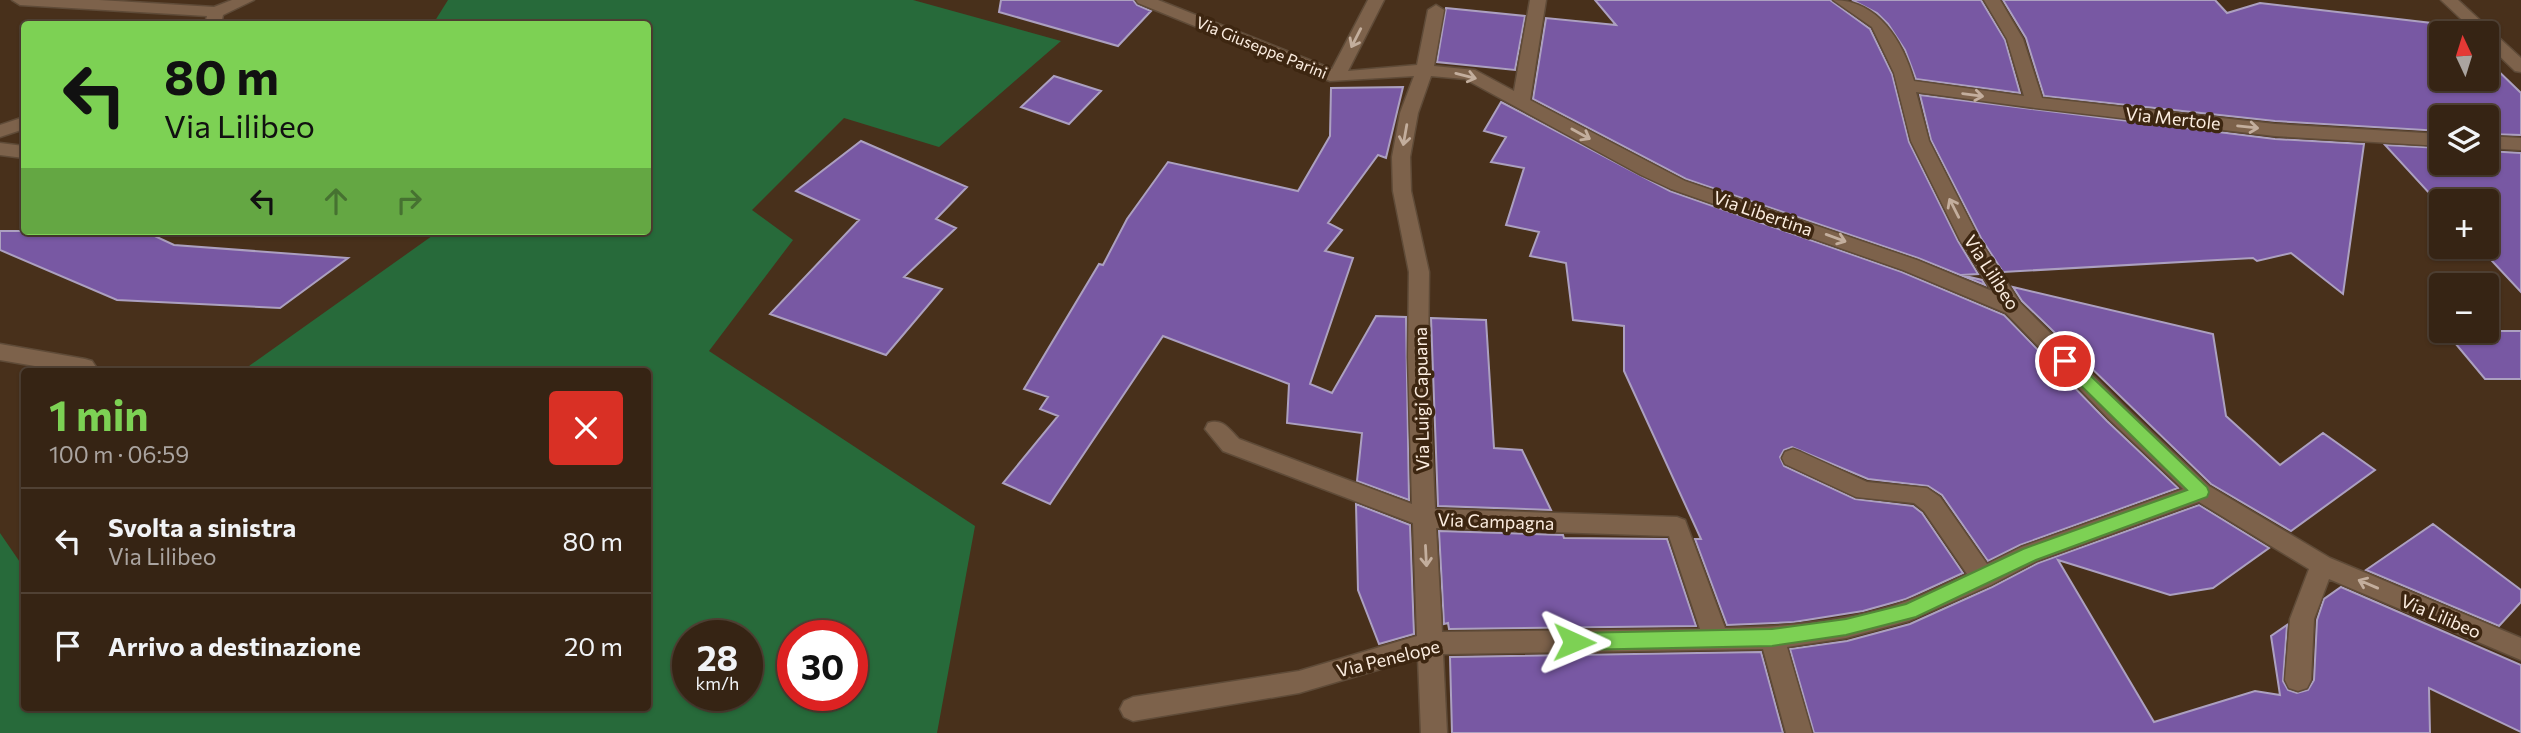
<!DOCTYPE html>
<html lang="it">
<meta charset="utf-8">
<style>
body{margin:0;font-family:Commissioner,sans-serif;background:#413022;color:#f1f3f6;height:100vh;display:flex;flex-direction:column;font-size:26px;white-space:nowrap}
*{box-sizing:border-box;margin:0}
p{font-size:23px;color:#aaa4a0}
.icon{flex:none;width:38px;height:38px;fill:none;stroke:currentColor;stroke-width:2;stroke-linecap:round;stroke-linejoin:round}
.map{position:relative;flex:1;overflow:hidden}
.drawer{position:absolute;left:21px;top:368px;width:630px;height:343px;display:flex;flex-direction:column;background:#362414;border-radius:7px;box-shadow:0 2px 5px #0004,0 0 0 2px #504134}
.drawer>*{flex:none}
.guide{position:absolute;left:21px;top:21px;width:630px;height:214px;border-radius:7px;box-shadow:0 2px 5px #0004,0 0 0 2px #504134;background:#7dd154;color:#111;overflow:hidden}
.needle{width:46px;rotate:356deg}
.buttons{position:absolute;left:2429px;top:21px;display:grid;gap:14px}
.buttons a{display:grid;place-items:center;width:70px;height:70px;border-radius:7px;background:#362414;box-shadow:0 2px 5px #0004,0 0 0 2px #504134;font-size:35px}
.speed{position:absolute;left:672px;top:620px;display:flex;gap:14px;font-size:35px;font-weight:700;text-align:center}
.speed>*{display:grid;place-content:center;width:91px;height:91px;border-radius:50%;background:#362414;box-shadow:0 2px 5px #0004,0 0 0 2px #504134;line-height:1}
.speed small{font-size:18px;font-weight:400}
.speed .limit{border:10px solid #d22;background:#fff;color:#111}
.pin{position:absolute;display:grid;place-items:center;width:60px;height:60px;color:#fff;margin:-30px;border:4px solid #fff;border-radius:50%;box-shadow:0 2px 7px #0007}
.me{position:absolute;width:77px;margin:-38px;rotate:91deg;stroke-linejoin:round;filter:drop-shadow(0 0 5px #0008)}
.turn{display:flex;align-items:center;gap:24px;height:147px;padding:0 28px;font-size:32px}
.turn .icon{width:91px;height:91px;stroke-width:2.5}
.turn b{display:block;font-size:49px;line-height:60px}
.lanes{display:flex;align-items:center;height:66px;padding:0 28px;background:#0003;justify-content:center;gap:35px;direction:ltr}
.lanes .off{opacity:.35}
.round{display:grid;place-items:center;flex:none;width:74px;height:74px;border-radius:7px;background:#413022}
.headline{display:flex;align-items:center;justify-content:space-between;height:119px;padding:0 28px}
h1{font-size:42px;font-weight:700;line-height:52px;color:#7dd154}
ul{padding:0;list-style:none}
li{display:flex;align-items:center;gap:21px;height:105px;padding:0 28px;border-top:2px solid #504134}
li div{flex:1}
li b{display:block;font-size:26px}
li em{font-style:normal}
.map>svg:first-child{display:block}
.green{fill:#276a3a;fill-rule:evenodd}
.building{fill:#7858a3;stroke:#aca0c0;stroke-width:2}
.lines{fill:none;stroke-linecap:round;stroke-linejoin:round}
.minor-casing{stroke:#5f4b38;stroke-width:3}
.minor{fill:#7d624b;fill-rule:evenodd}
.oneway{stroke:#c3ae9d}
.route{fill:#7dd154;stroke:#518837;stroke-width:2}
.labels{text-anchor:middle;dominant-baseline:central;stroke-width:7;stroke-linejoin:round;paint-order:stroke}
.far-street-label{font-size:16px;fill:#fcede0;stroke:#3d2611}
.street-label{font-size:18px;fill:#fcede0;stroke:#3d2611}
</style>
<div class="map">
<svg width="2521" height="733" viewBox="0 0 2521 733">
<rect width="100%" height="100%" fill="#48301b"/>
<path class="green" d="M448,0H913L1061,41L939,147L844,118L752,210L793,240L709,351L975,526L937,733H0V533L24,568V707H648V371H242L439,231H648V24H433ZM747,635V695H688V635ZM852,635V695H793V635Z"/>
<path class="building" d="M1001,0H1133L1137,5L1151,11L1118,46L999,12Z
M1595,0H1830L1870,29L1892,74L1909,142L1958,241L1978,274L1961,275L1982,280L1985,285L1918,258L1686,179L1533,99L1546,18L1616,25Z
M1852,0H1981L2005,40L2020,93L1916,79L1905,50L1888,24L1877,13Z
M2003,0H2215L2227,13L2260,3L2449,25L2458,33H2441V79H2487V60L2521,93V135L2487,134V117H2441V131L2275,121L2044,96L2026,38Z
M1446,8L1525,16L1515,70L1437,62Z
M1054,76L1101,91L1069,124L1021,107Z
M1403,87L1386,158L1378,155L1328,223L1342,230L1325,251L1353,258L1310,384L1332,393L1376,316L1406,317L1409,500L1357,481L1362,433L1287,423L1289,384L1163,336L1050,504L1003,483L1058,416L1040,409L1048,397L1024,389L1099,264L1103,265L1127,219L1168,162L1298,191L1330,136L1331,88Z
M1920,95L2275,139L2364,144L2343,294L2291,253L2257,261L2253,258L2003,272L1981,238L1931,140Z
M1501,102L1670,191L1902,272L2004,315L2107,421L2178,488L2020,545L1988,561L1942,495L1928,486L1868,479L1792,447L1784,450L1780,457L1784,466L1855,499L1913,506L1922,513L1963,573L1906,599L1863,611L1794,622L1727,625L1695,539H1701L1624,371V326L1573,320L1566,263L1530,256L1539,232L1506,225L1524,168L1491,162L1506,137L1484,131Z
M861,141L967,187L936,219L956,228L904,277L942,289L886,355L770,314L859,220L796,191Z
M2385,145L2441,148V163H2487V151L2521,153V292L2479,247H2487V201H2441V206Z
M0,231H144L174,245L348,258L280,308L117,300L0,250Z
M2013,287L2213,334L2226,416L2280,465L2323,433L2375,470L2291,531L2211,484L2022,301Z
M1431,318L1486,320L1494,448L1522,450L1551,510L1438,506Z
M2445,331H2521V379H2485Z
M1356,504L1410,525L1414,634L1379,644L1358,590Z
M2199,505L2269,548L2213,588L2170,595L2058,560L2154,722L2255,691L2280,695L2271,636L2287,625L2283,681L2288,690L2297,693L2308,690L2314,680L2317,620L2324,599L2341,587L2521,665V732L2429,688L2430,733H1814L1790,649L1847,641L1910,624L1992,587L2038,563Z
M2433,524L2521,590V602L2499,626L2366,570Z
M1439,531L1563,535L1564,538L1667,539L1696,626L1449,629L1448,623L1444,624Z
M1761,652L1783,733H1452L1450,657Z"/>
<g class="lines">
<defs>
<path id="minor" d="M12,0H99L214,7L232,0H254L223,15L221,24H205L207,16L20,5Z
M1136,0H1158L1332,69L1368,0H1384L1348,71L1417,65L1428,10L1436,5L1444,10L1434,66L1475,70L1514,91L1530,0H1546L1530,100L1685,181L1917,260L1992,291L1960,240L1911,141L1894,73L1872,27L1833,0C1878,0 1903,41 1914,81L2024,96L2007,39L1984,0H2000L2023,39L2042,98L2275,124L2441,134V146L2275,136L2035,108L1916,92L1929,141L1979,239L2020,303L2125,407L2209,486L2330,558L2521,638V660L2329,579L2314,619L2311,680L2307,688L2298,691L2289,688L2285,680L2290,619L2309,569L2199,502L2037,561L1991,585L1909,621L1846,638L1787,647L1812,733H1786L1763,649L1443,654L1447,733H1421L1418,658L1299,693L1133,721L1124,717L1120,709L1124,701L1133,697L1299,671L1417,636L1413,523L1223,451L1205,429L1208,423C1223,418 1229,429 1239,439L1412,504L1408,357L1409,272L1393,191L1392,157L1400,113L1414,76L1330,81L1138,3ZM1431,76L1465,79L1641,175L1671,189L1903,270L2006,313L2109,419L2183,489L2021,547L1987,564L1940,497L1927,488L1867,482L1801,452L1793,449L1785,452L1782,458L1785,464L1856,497L1914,503L1924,511L1967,574C1947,583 1928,593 1907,601C1851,622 1784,627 1725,628L1685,520L1677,517L1435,509L1428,357L1429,272L1411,191L1410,157L1418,113ZM1436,528L1669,536L1700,629L1442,632Z
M2441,0H2458L2521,58V72L2515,71L2487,44V33H2476Z
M24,117V129L0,137V125Z
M2487,136L2521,138V150L2487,148Z
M0,143L24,146V158L0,155Z
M0,344L85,359L92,361L96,367L93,371H64L0,360Z"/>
</defs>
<use href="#minor" class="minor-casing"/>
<use href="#minor" class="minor"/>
</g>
<defs><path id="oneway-shaft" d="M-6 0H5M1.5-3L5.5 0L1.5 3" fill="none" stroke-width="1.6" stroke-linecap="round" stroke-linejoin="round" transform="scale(1.75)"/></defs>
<g class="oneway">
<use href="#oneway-shaft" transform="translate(1356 38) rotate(117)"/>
<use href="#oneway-shaft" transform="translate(1466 76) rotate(14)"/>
<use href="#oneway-shaft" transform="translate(1973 95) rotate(8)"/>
<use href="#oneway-shaft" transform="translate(2248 127) rotate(6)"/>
<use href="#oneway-shaft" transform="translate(1581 134) rotate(29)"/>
<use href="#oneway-shaft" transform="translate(1405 135) rotate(100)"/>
<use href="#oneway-shaft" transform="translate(1954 208) rotate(-117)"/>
<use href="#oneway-shaft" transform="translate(1836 238) rotate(20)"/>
<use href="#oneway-shaft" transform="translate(1426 556) rotate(87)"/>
<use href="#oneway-shaft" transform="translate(2368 584) rotate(-157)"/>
</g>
<path class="route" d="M2065,355L2071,357L2207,487L2209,492L2207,497L2036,560L1916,617L1846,635L1772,646L1574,650L1567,647L1564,642L1567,636L1574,633L1772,629L1846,619L1906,604L2023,549L2187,490L2060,365L2057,361Z"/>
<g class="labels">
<g class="far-street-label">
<text transform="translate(1262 47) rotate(22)">Via Giuseppe Parini</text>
</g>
<g class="street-label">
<text transform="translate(2173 118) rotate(6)">Via Mertole</text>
<text transform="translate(1763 213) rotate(19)">Via Libertina</text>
<text transform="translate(1992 272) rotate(57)">Via Lilibeo</text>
<text transform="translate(1421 399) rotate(-91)">Via Luigi Capuana</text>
<text transform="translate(1496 521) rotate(2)">Via Campagna</text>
<text transform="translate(2441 616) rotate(23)">Via Lilibeo</text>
<text transform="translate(1388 658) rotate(-14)">Via Penelope</text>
</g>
</g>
</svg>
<div class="buttons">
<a><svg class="needle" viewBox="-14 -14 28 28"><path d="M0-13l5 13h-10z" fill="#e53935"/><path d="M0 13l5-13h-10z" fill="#aaa4a0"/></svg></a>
<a><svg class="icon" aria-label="layers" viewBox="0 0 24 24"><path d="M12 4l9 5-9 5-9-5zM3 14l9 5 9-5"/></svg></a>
<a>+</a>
<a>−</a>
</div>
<div class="speed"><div>28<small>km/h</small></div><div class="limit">30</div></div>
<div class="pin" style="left:2065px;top:361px;background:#d93025"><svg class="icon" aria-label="arrive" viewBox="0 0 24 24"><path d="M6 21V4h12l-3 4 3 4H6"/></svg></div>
<svg class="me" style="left:1574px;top:642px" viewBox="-20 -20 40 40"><path d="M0-17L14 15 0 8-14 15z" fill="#7dd154" stroke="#fff" stroke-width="4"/></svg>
<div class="guide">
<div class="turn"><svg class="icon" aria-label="left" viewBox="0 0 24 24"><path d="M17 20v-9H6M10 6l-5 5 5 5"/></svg><div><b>80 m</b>Via Lilibeo</div></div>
<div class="lanes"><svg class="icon" aria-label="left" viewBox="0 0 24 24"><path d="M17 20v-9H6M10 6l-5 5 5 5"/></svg><svg class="icon off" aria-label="ahead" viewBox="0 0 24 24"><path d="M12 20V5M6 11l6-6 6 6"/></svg><svg class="icon off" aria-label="right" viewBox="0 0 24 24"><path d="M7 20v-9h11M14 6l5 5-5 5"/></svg></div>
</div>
<section class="drawer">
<div class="headline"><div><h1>1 min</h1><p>100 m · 06:59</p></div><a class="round" style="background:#d93025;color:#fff"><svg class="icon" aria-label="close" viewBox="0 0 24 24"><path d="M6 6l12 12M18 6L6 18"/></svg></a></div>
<ul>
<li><svg class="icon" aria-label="left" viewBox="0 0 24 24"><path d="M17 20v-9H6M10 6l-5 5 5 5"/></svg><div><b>Svolta a sinistra</b><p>Via Lilibeo</p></div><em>80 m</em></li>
<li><svg class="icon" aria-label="arrive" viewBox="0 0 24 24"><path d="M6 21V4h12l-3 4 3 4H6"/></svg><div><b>Arrivo a destinazione</b></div><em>20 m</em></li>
</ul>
</section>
</div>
